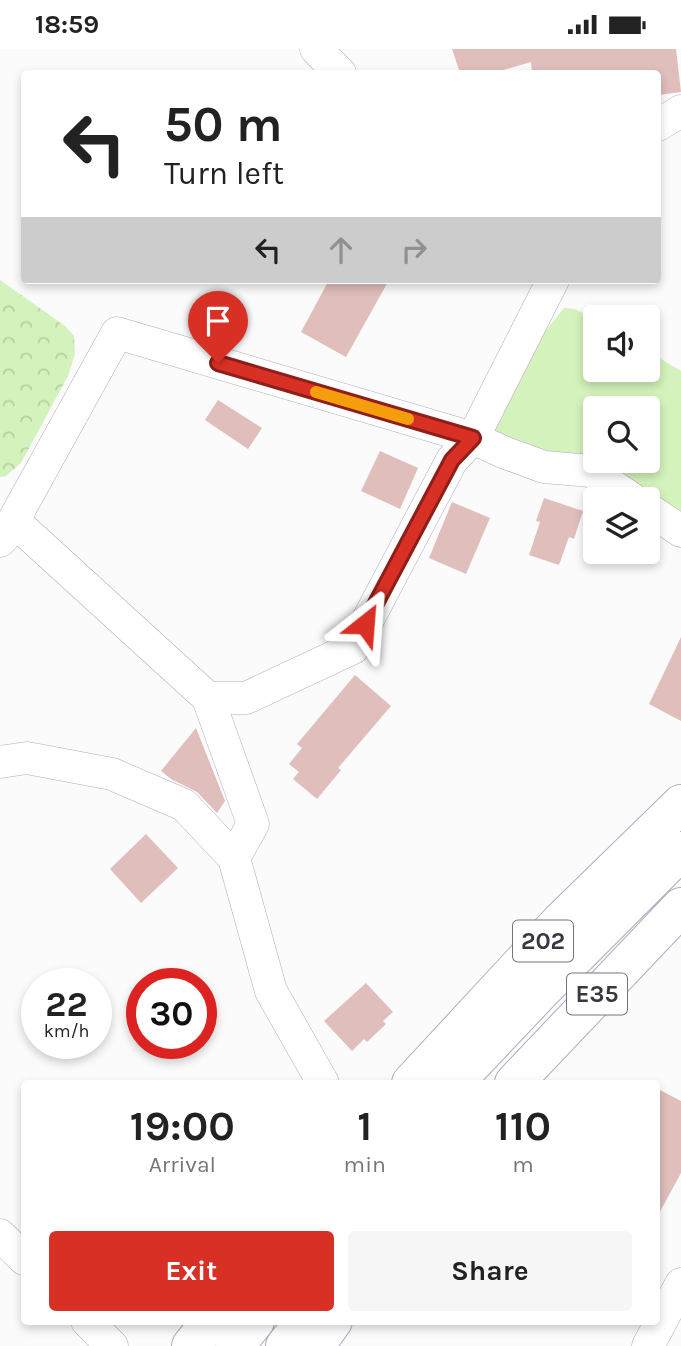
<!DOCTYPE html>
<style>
body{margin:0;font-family:Karla,sans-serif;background:#f6f6f6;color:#222;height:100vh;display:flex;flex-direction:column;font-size:26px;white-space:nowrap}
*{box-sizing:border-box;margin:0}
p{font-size:23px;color:#767676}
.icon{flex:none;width:38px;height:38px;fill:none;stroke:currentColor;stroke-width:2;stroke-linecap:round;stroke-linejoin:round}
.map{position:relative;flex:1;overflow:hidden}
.details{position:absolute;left:21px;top:1031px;width:639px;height:245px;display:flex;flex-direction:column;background:#fff;border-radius:7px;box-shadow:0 4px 10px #0003}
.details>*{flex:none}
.guide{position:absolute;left:21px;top:21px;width:640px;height:214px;border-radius:7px;box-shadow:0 4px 10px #0003;background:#fff;color:#222;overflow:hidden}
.buttons{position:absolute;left:583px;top:256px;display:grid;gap:14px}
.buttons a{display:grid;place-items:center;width:77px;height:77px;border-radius:7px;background:#fff;box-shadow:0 4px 10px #0003;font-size:35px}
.speed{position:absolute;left:21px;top:919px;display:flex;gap:14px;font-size:35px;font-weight:700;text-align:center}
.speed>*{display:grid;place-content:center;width:91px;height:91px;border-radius:50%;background:#fff;box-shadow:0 4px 10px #0003;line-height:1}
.speed small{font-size:18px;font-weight:400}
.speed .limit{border:10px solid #d22;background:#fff;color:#111}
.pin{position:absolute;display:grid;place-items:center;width:60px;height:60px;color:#fff;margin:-72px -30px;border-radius:50% 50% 50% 0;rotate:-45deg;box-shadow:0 0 7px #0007}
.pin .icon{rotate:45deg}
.me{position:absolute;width:77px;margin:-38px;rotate:28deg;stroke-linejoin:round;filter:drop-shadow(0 0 5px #0008)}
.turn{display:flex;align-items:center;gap:24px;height:147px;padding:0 28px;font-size:32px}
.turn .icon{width:91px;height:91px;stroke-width:2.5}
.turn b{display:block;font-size:49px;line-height:60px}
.lanes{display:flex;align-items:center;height:66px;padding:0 28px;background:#0003;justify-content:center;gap:35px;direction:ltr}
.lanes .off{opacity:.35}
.eta{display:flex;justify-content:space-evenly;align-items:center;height:119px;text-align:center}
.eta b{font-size:42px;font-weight:700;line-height:49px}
.cta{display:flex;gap:14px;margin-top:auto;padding:14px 28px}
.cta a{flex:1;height:80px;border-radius:7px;background:#d93025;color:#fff;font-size:28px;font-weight:700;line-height:80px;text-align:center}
.cta a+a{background:#f6f6f6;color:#222}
.status{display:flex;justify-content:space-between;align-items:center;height:49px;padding:0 35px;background:#fff;direction:ltr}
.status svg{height:19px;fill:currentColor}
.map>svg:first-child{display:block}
.forest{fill:url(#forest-crowns)}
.park{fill:#d4f2bb;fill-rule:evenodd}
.building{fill:#dfbebb}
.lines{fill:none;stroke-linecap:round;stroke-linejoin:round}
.minor-casing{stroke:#b5a9c3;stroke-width:33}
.trunk-casing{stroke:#b5a9c3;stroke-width:40}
.motorway-casing{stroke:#b5a9c3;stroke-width:40}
.minor{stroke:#fff;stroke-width:32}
.trunk{stroke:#fff;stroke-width:38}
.motorway{stroke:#fff;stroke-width:38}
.route-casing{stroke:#8d1f18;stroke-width:18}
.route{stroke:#d93025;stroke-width:12}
.slow{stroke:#f59e0b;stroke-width:12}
.labels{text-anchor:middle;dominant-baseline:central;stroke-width:5;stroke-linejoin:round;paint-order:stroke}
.shield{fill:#fff;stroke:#76737a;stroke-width:2}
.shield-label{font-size:24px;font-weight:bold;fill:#3b3741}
</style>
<div class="status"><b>18:59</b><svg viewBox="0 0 49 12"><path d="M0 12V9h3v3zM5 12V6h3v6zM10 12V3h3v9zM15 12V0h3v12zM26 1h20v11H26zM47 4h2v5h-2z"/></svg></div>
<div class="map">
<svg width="681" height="1297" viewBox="0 0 681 1297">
<defs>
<pattern id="forest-crowns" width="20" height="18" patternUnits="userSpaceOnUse" patternTransform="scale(1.75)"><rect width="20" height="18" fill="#d4f2bb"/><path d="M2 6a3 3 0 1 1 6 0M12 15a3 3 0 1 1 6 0" fill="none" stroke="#b7d0a2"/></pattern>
</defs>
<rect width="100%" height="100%" fill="#fbfbfb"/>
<path class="forest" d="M0,231L65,277L74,287L75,305L68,327L21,414L6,427L0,428Z"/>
<path class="park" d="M564,259L575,260L595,271V320H648V302L681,322V467L586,413L496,389L491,373L530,301ZM595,359H648V411H595Z"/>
<path class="building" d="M452,0H676L681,43L658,46V24H532L531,13L493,24H460Z
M329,231H389L346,308L301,283Z
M218,351L262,379L248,400L205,371Z
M380,402L418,419L400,460L361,442Z
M544,449L583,462L574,490L569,488L559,516L529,506L540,473L536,472Z
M452,453L490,469L466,525L429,509Z
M681,588V672L649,655Z
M355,626L391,657L338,719L341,721L317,750L293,730L299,723L289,715L302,699L297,695Z
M196,679L225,752L217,764L197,743L171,730L161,722Z
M146,785L178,819L141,854L110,820Z
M366,934L393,963L383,972L386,975L367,993L364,990L352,1002L324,972Z
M656,1039L681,1052V1124L656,1170Z"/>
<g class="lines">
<defs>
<path id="minor" d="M316,0L340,24
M658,76L681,62
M648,460L681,482
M14,472L208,649H246L353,599L452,411L473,389L503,403L544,418L591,422L632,450
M0,492L6,485L117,284L473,389L553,231
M208,649L253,775L234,809
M0,713L27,709L112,725L184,756L234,809L271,942L323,1034
M0,1186L24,1210
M87,1272L112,1297
M648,1297L681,1235"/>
<path id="trunk" d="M411,1034L561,872L681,755
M191,1297L211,1272
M315,1297L333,1272"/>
<path id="motorway" d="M454,1034L543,940L681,802
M514,1034L681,858
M235,1297L255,1272
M285,1297L305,1272"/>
</defs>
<use href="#minor" class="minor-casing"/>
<use href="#trunk" class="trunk-casing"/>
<use href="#motorway" class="motorway-casing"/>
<use href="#minor" class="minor"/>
<use href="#trunk" class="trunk"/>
<use href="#motorway" class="motorway"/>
</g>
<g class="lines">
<defs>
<path id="route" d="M218,314L473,389L452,411L365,575"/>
</defs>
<use href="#route" class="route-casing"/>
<use href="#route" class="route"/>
<path class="slow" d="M316,343L408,370"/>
</g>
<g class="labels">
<g class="shield">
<rect x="513" y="871.5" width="60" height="41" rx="5"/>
<rect x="567" y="924.5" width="60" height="41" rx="5"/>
</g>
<g class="shield-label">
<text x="543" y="892">202</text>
<text x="597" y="945">E35</text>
</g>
</g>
</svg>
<div class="buttons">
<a><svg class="icon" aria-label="sound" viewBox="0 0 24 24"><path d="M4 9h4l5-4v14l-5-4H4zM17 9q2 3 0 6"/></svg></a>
<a><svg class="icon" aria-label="search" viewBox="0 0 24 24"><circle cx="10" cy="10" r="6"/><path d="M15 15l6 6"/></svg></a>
<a><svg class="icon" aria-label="layers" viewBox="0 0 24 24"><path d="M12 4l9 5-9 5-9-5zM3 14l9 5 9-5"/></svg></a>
</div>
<div class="speed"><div>22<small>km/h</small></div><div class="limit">30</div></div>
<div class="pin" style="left:218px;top:314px;background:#d93025"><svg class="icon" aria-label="arrive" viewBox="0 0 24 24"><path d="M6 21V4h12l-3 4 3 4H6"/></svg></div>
<svg class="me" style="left:365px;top:575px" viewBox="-20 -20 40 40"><path d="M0-17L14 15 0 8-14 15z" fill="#d93025" stroke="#fff" stroke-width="4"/></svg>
<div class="guide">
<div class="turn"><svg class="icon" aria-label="left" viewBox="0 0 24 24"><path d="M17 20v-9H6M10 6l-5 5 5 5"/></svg><div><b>50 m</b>Turn left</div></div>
<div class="lanes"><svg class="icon" aria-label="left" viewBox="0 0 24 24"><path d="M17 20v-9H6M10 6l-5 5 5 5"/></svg><svg class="icon off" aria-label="ahead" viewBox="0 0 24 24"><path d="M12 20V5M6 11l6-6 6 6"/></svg><svg class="icon off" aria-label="right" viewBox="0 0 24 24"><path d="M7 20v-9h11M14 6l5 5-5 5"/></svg></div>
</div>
<section class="details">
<div class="eta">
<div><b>19:00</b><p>Arrival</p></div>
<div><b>1</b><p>min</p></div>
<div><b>110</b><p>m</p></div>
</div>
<div class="cta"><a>Exit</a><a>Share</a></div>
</section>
</div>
